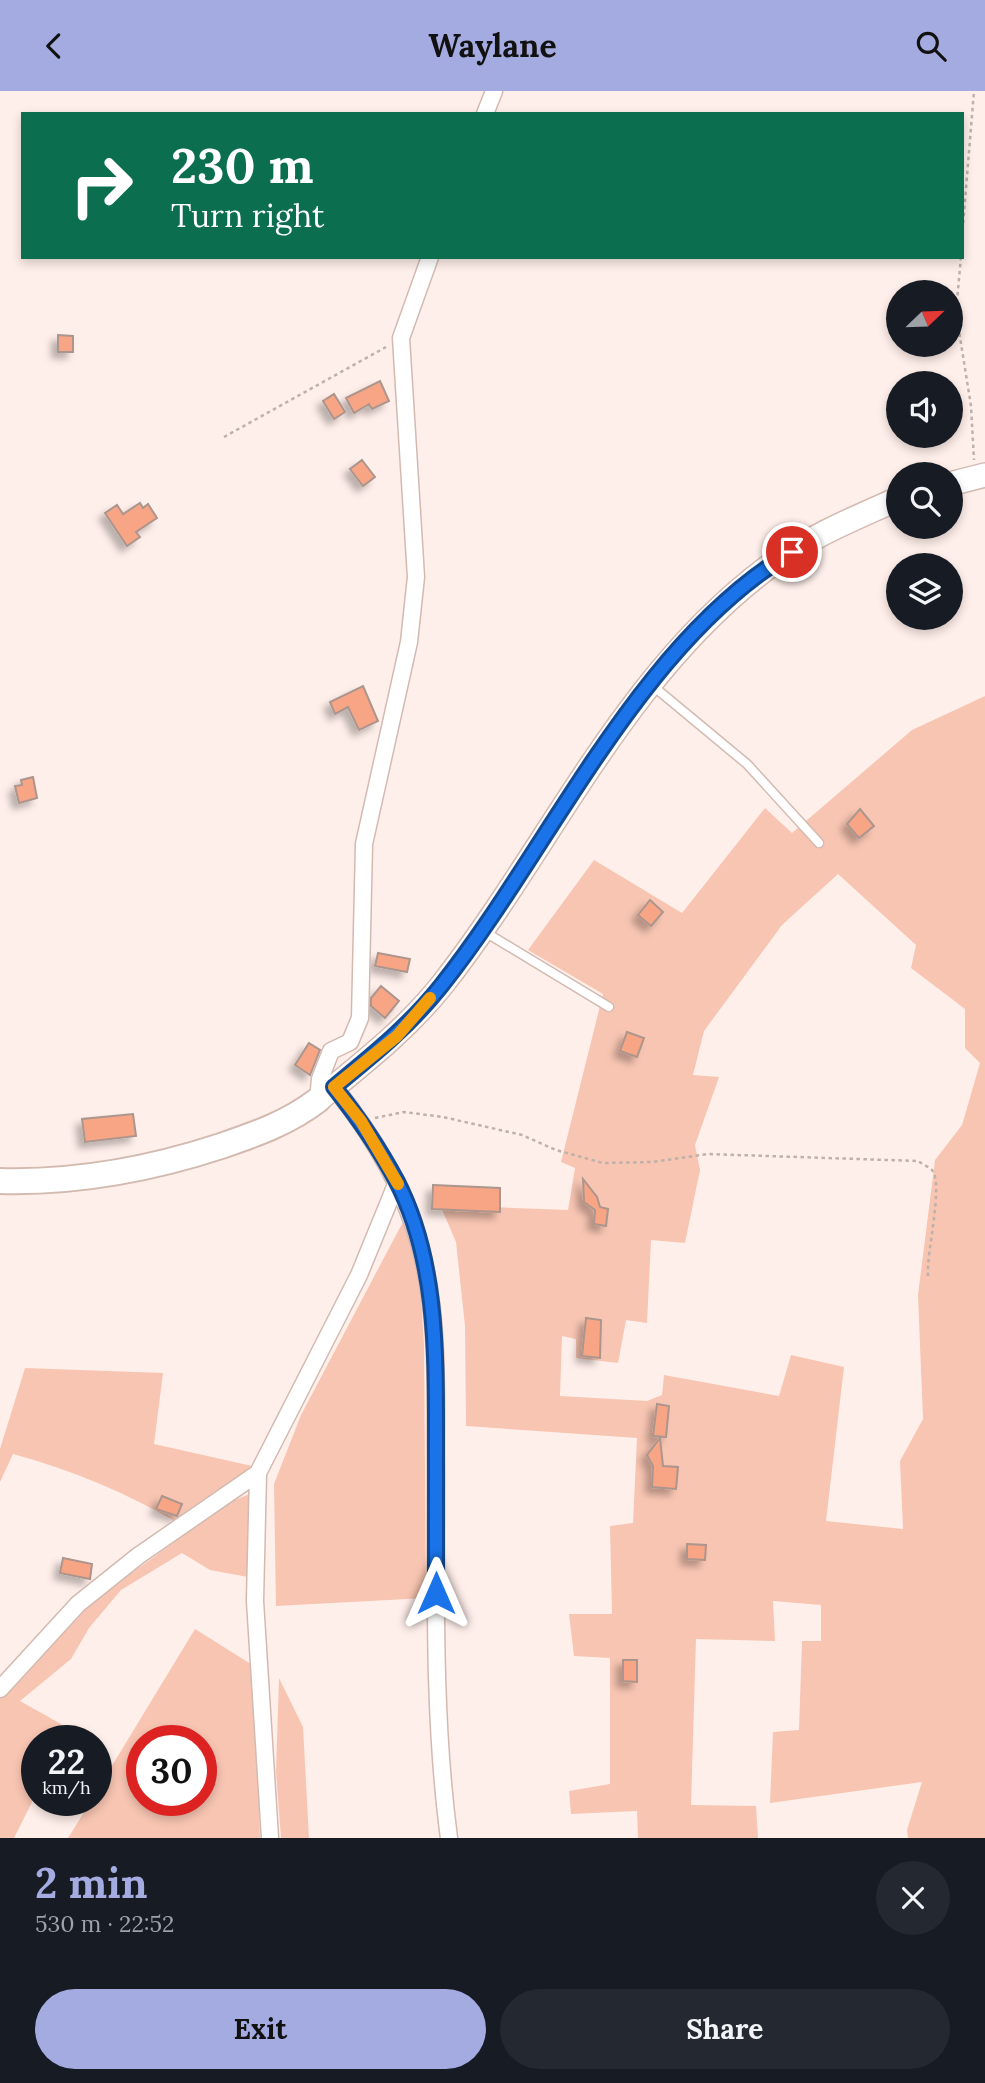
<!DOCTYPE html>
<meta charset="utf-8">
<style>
body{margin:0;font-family:Lora,serif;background:#242831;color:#f1f3f6;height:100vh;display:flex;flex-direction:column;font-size:26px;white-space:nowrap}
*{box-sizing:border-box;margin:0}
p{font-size:23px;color:#9ea1a6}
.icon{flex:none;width:38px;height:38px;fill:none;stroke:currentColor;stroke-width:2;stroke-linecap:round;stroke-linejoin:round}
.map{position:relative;height:1747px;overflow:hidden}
.sheet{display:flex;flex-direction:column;background:#171b24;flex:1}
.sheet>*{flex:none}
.banner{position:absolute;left:21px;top:21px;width:943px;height:147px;border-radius:0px;box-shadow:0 4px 10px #0003;background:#0b6e4f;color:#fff;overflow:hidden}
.needle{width:46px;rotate:67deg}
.fabs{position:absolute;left:886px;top:189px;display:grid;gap:14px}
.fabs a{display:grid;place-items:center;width:77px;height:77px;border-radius:50%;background:#171b24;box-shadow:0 4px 10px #0003;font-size:35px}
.speed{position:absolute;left:21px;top:1634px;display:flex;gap:14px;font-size:35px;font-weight:700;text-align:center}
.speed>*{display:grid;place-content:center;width:91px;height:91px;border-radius:50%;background:#171b24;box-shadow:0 4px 10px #0003;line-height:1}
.speed small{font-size:18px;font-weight:400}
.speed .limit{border:10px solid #d22;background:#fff;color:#111}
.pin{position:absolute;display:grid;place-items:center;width:60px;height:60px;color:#fff;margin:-30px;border:4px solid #fff;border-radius:50%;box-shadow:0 2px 7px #0007}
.me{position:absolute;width:77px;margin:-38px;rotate:0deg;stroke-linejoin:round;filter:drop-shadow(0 0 5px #0008)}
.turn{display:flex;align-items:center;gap:24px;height:147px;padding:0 35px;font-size:32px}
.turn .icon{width:91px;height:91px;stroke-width:2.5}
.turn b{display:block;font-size:49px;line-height:60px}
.round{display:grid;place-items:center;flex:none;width:74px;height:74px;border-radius:37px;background:#242831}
.overview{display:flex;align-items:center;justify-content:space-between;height:119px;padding:0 35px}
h1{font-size:42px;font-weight:800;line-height:52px;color:#a4abe1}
.button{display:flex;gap:14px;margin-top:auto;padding:14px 35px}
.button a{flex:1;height:80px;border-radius:42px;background:#a4abe1;color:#111;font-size:28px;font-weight:800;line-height:80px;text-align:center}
.button a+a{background:#242831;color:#f1f3f6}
header{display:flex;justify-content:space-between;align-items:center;height:91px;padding:0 35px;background:#a4abe1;color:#111;font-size:32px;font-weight:800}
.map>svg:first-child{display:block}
.green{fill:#f8c5b2;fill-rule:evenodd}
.building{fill:#f8a586;stroke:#ac958c;stroke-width:2;filter:url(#shadow)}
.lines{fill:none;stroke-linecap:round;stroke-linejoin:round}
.lane-casing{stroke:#d3bab1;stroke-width:11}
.street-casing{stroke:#d3bab1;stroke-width:19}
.secondary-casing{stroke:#d3bab1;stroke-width:26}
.primary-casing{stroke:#d3bab1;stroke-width:28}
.path{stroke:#beb0ab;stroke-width:2.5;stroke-dasharray:3.5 3.5;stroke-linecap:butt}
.lane{stroke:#fff;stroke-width:8}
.street{stroke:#fff;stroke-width:16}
.secondary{stroke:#fff;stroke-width:23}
.primary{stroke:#fff;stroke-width:24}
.route-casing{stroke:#114b97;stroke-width:18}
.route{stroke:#1a73e8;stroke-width:12}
.slow{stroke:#f59e0b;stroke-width:12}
</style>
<header><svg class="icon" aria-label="back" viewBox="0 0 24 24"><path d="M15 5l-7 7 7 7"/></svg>Waylane<svg class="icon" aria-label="search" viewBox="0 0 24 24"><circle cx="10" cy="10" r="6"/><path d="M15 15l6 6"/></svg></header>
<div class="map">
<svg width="985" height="1747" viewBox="0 0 985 1747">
<defs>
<filter id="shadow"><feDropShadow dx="-6" dy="6" stdDeviation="3.5" flood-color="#0004"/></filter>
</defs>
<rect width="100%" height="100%" fill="#ffefea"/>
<path class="green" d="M985,605V1747H908L907,1739L922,1691L770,1712L773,1641L799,1639L802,1550H821V1514L773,1510L775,1550L696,1548L691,1714L756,1715L758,1747H638L637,1720L571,1723L569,1700L610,1693V1567L574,1565L569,1523H612L610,1435L633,1432L637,1347L466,1335L465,1235L456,1151L440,1114L568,1119L575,1077L561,1071L603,903L528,859L594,769L682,822L765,717L792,742L912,639ZM838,783L916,854L911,877L965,918V957L980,972L962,1034L935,1069L918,1204L923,1328L900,1370L903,1438L826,1430L844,1276L791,1264L779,1305L664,1284L662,1304L647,1310L560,1305L562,1245L576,1248V1267L618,1272L626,1229L647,1232L651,1149L685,1152L700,1079L695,1054L719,986L693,984L704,940L782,834Z
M405,1127L419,1174L424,1253L426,1507L276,1515L274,1393L301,1324Z
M25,1277L163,1282L154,1353L252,1375L178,1432C125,1401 72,1379 13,1363L0,1391V1358Z
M252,1402L248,1486L210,1479L182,1462L121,1499L89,1537L71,1568L20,1610L68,1637L62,1650H37V1701L14,1747H0V1605L31,1568L97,1507L230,1411Z
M195,1538L254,1575L260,1747H68L91,1710H96V1701ZM142,1650H201V1710H142Z
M279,1587L303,1636L309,1747H281L276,1681Z"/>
<path class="building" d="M58,244L73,245V261H58Z
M380,290L389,310L372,318L369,313L354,322L346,307Z
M334,303L345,321L334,328L323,310Z
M362,369L375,386L363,395L350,378Z
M140,412L143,417L148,413L157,427L136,441L140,446L127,455L105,422L117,414L123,423Z
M363,595L378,630L359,639L348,616L335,623L330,611Z
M33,686L37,707L19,712L15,695L22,694L21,689Z
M860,718L874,735L859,747L847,733Z
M650,809L663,821L651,835L638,824Z
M378,862L410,868L407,881L375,875Z
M381,895L399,910L385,927L371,915V907Z
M627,941L644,947L637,966L620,960Z
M309,952L320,959L310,984L295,974Z
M133,1023L136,1045L85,1051L82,1028Z
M583,1088L597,1106L600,1116L608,1118L606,1135L594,1133L595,1119L584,1111Z
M433,1094L500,1097V1121L432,1118Z
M586,1227L601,1229L600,1267L582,1265Z
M657,1313L669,1315L666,1346L653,1345Z
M660,1347L663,1375L678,1376L676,1398L652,1396L653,1375L647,1364Z
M162,1405L182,1413L177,1425L156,1418Z
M687,1453L706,1454L705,1469L687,1468Z
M63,1467L92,1473L90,1488L60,1482Z
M623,1569H637V1591L623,1590Z"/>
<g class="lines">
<defs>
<path id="lane" d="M653,595L747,673L819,752
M485,841L609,916"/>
<path id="street" d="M485,23L494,0
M334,996C373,1044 405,1098 421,1159C440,1231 435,1307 436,1381C436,1502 433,1627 449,1747
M318,1009L320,988L331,960L350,951L360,927L364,753L409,551L416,486L401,247L430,166
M0,1598L78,1513L138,1465L258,1382
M270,1747L255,1510L258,1382L359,1184L397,1091"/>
<path id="secondary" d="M950,393L985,384
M318,1009C362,973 406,939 442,894C551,755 625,581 771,474C809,446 855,427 898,408"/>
<path id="primary" d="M0,1090C77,1092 148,1079 221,1055C256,1043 288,1032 318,1009"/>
</defs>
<use href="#lane" class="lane-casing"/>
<use href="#street" class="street-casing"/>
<use href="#secondary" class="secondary-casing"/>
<use href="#primary" class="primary-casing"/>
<path class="path" d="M962,146L974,0
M961,166L956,221L971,315L974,369
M224,346L386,256
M375,1027L404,1021L443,1026L522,1044L556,1059L603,1072L653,1071L707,1063L918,1070C922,1073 929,1076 932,1079C944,1093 926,1163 928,1185"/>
<use href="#lane" class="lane"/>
<use href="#street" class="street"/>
<use href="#secondary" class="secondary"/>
<use href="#primary" class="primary"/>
</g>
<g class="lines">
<defs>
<path id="route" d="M436,1502C436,1453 436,1403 436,1354C436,1265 438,1169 396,1089C378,1055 357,1025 334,996C373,964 410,934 441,895C550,758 638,552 792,461"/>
</defs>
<use href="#route" class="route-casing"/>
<use href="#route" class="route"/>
<path class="slow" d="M398,1093L361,1030L334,996L397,945L430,907"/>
</g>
</svg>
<div class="fabs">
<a><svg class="needle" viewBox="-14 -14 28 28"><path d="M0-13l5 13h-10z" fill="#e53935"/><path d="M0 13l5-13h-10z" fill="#9ea1a6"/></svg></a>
<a><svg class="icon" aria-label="sound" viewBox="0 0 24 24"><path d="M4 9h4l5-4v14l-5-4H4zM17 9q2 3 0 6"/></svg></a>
<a><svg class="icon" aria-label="search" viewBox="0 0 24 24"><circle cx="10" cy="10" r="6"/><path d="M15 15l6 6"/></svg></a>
<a><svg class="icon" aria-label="layers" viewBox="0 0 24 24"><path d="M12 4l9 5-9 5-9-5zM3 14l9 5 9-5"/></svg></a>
</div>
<div class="speed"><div>22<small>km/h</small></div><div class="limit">30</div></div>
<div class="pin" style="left:792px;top:461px;background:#d93025"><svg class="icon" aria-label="arrive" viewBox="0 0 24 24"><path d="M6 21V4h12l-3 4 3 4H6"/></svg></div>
<svg class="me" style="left:436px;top:1502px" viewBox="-20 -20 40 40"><path d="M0-17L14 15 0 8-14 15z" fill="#1a73e8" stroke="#fff" stroke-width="4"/></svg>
<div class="banner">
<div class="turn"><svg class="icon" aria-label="right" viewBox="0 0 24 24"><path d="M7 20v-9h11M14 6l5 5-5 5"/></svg><div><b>230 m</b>Turn right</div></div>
</div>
</div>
<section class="sheet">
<div class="overview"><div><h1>2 min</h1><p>530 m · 22:52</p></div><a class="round"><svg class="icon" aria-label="close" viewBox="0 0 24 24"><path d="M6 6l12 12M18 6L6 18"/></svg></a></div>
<div class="button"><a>Exit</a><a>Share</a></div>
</section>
